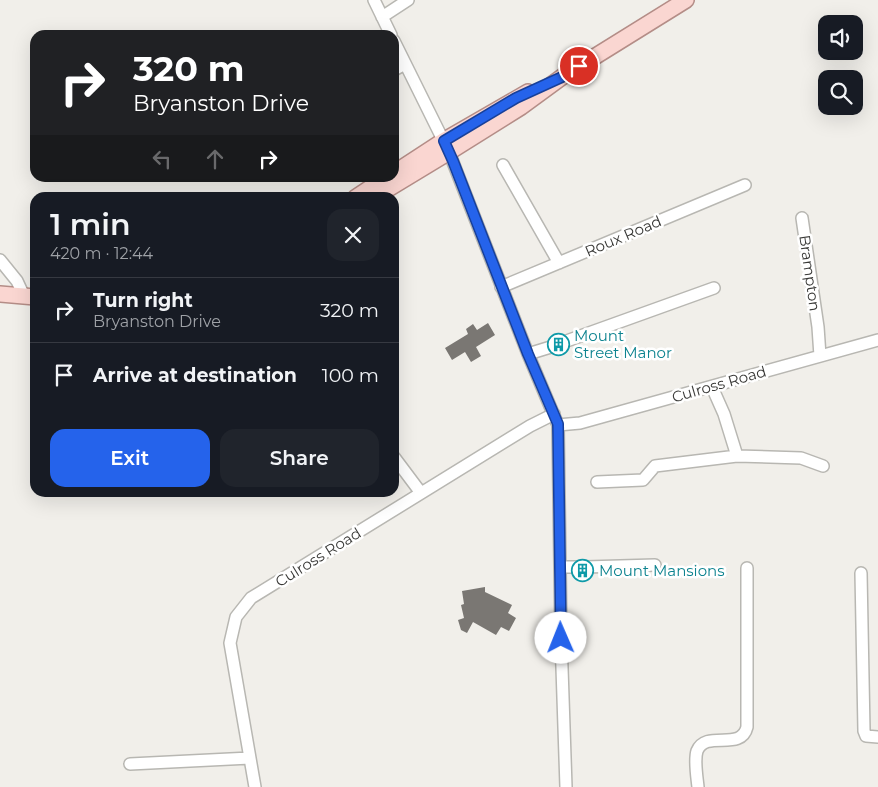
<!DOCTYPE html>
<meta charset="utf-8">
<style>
body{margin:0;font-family:Montserrat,sans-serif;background:#20242c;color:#f1f3f6;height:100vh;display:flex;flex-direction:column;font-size:19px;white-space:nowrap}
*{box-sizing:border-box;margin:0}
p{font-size:16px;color:#9ea1a6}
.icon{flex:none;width:28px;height:28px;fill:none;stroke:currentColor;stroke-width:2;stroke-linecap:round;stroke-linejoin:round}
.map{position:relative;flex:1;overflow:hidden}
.panel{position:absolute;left:30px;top:192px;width:369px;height:305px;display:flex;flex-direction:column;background:#171b24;border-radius:15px;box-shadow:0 5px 20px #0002}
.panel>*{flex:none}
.hud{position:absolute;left:30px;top:30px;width:369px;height:152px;border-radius:15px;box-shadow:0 5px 20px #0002;background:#202124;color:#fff;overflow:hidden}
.buttons{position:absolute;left:818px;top:15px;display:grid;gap:10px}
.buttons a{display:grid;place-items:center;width:45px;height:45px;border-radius:10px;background:#171b24;box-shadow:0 5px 20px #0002;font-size:25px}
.pin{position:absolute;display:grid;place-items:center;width:42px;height:42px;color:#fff;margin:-21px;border:2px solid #fff;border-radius:50%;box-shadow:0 1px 5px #0007}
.me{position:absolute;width:55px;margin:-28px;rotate:359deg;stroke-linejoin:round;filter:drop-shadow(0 0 4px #0008)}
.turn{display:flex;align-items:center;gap:18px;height:105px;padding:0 20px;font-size:22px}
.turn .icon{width:65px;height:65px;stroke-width:2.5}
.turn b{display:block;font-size:35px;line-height:42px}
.lanes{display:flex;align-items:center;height:48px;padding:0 20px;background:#0003;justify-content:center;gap:25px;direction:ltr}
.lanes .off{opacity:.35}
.round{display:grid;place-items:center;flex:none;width:52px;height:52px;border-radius:15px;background:#20242c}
.summary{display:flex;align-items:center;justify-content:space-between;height:85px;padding:0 20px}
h1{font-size:30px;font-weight:600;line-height:38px}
.button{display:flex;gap:10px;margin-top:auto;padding:10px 20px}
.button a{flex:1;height:58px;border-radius:15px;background:#2563eb;color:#fff;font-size:20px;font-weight:600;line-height:58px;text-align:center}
.button a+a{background:#20242c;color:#f1f3f6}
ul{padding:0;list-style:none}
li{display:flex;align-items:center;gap:15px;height:65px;padding:0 20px;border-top:1px solid #363941}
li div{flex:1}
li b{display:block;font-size:19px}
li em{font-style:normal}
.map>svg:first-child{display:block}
.building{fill:#7a7773}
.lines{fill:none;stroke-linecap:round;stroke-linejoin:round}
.minor-casing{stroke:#b8b7b2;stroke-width:14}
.major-casing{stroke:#b48d87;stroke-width:18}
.minor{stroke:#fff;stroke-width:11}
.major{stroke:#fad6d1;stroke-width:15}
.route-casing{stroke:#184099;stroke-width:12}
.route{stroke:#2563eb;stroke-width:9}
.labels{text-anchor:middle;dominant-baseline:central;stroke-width:5;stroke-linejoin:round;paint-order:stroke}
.street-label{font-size:15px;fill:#383836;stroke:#fff}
.culture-label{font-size:15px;fill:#0d838f;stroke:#fff;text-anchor:start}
</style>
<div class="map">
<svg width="878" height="787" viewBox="0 0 878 787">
<rect width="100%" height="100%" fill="#f1efea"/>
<path class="building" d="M488,323L495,335L476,347L481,356L471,362L465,352L452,360L445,348L468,334L466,329L473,324L477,330Z
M485,587V592L512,605L508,613L516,618L509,631L501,627L496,635L473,622L467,633L461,630L458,620L464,618L461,605L464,604L462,591Z"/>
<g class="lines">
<defs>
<path id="minor" d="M374,0L391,35
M382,17L408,0
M394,41L449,152L528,354L558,425L561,638L566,787
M394,70L405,64
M503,165L559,263
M802,218L818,327L820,356
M0,260L17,281L24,296
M501,287L745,185
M561,343L714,288
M528,354L554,346
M558,425L580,423L878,340
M737,456L801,458L823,466
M394,457L421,493
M597,482L643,480L655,466L737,456L724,414L712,387
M560,567H580
M585,567L655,565
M861,573L864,731L866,736L878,737
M130,764L250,758
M255,787L230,643L236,617L251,598L530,426L554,414
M698,787C697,777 694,760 697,751C706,729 741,752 747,727V568"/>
<path id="major" d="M394,173L443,141L528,92
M355,198L379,182
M373,198L449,152L521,107L562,77L686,0
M0,294L35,297"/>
</defs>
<use href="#minor" class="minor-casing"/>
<use href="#major" class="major-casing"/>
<use href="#minor" class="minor"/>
<use href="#major" class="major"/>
</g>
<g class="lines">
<defs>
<path id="route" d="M561,638L558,424L528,354L453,161L444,141L516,98L562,77L579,66"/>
</defs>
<use href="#route" class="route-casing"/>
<use href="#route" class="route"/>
</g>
<defs>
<symbol id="building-ring" viewBox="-11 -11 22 22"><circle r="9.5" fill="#fff" stroke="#0f9aa8" stroke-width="1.5"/><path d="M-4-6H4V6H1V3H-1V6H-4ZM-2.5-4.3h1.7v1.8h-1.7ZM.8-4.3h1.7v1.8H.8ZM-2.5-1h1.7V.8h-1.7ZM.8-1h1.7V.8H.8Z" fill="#0f9aa8"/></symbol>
</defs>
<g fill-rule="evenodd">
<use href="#building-ring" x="546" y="332" width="25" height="25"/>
<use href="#building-ring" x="570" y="558" width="25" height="25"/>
</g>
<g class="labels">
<g class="street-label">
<text transform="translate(623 236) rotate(-23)">Roux Road</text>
<text transform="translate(810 273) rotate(82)">Brampton</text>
<text transform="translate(719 384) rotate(-16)">Culross Road</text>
<text transform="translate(318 557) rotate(-32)">Culross Road</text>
</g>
<g class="culture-label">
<text x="574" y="335">Mount<tspan x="574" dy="17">Street Manor</tspan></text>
<text x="599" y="570">Mount Mansions</text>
</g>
</g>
</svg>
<div class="buttons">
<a><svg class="icon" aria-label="sound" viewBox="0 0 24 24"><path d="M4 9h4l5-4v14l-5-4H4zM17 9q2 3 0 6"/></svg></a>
<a><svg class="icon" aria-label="search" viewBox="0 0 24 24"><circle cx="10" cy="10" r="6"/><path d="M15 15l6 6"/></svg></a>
</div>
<div class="pin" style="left:579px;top:66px;background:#d93025"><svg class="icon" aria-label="arrive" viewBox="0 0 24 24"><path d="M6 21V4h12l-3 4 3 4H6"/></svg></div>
<svg class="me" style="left:561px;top:638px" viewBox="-20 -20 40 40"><circle r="19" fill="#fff"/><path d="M0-13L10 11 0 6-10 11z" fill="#2563eb"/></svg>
<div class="hud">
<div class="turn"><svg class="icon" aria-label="right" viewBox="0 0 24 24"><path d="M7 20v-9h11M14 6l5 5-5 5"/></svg><div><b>320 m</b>Bryanston Drive</div></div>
<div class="lanes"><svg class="icon off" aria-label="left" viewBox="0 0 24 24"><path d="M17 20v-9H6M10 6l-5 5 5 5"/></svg><svg class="icon off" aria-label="ahead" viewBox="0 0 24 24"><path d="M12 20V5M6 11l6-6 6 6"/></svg><svg class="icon" aria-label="right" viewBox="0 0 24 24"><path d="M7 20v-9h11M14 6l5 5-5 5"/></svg></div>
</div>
<section class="panel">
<div class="summary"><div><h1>1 min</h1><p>420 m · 12:44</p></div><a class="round"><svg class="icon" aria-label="close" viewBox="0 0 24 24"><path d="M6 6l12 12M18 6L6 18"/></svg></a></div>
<ul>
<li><svg class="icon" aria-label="right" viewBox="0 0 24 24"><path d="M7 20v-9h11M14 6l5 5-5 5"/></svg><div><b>Turn right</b><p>Bryanston Drive</p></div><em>320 m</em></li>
<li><svg class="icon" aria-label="arrive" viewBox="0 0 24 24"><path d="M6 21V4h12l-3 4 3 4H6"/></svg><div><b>Arrive at destination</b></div><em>100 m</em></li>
</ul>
<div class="button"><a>Exit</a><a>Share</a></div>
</section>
</div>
